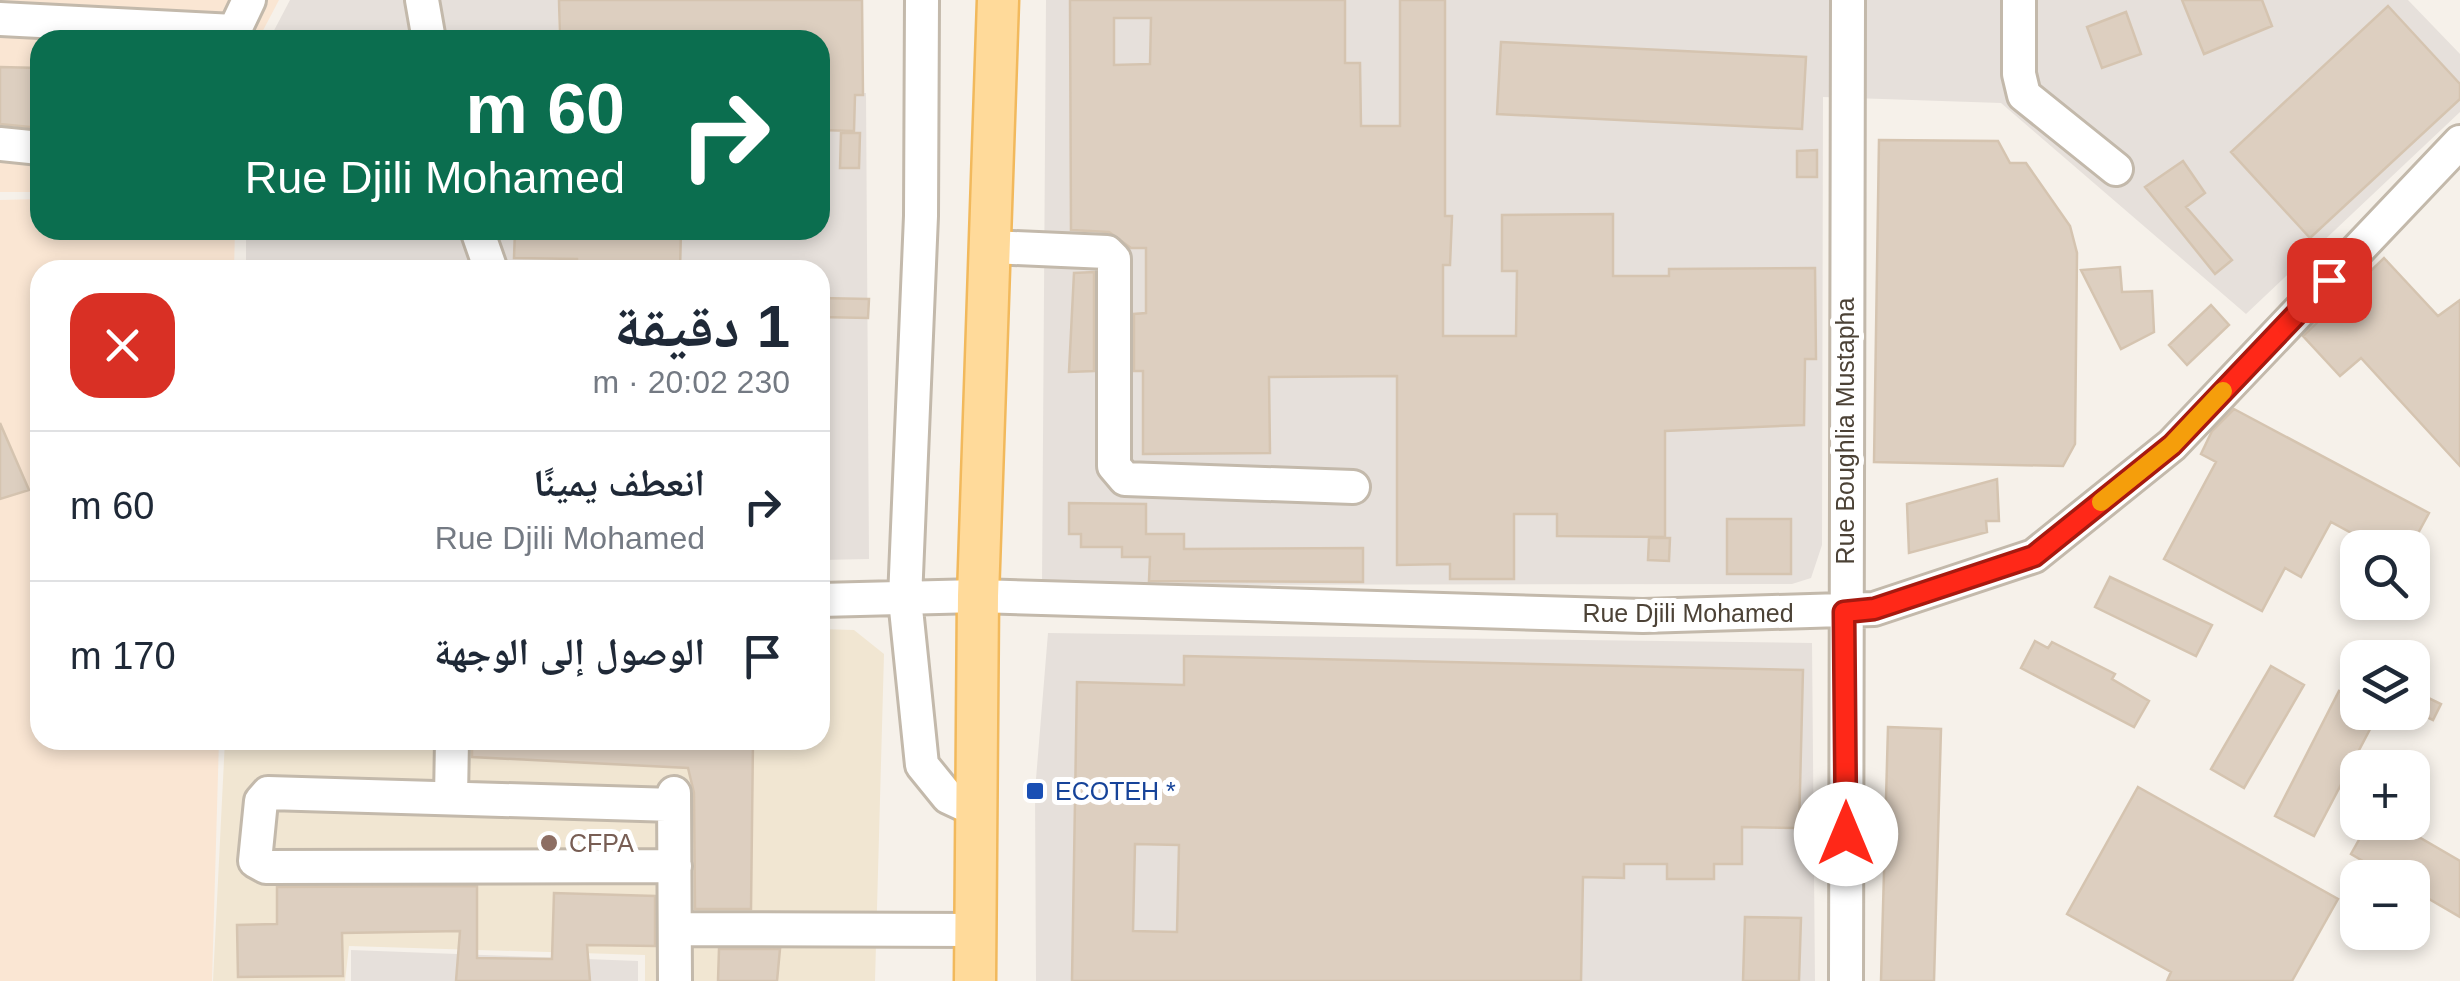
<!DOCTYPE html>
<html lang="ar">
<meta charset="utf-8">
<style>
body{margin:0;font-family:Arial,"Noto Naskh Arabic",sans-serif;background:#f2f2f3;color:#1f2937;direction:rtl;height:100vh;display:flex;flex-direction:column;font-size:38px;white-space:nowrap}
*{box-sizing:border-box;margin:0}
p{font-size:32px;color:#747a83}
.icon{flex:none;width:55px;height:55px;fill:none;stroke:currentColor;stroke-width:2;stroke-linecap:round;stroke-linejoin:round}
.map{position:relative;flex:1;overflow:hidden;direction:ltr}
.drawer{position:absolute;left:30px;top:260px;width:800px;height:490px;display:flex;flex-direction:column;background:#fff;border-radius:30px;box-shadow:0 5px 15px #0003;direction:rtl}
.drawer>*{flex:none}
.banner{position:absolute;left:30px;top:30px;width:800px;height:210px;border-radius:30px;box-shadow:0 5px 15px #0003;direction:rtl;background:#0b6e4f;color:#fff;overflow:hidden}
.fabs{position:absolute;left:2340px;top:530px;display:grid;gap:20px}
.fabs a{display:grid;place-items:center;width:90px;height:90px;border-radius:20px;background:#fff;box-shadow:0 5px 15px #0003;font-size:50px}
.pin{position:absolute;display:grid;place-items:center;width:85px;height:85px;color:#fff;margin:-42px;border-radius:20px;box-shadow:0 5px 15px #0006}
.me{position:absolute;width:110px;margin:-55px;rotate:0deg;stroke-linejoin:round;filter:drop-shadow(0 0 8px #0008)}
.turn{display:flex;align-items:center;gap:35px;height:210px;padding:0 40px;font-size:45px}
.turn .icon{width:130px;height:130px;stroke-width:2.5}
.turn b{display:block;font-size:70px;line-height:85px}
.round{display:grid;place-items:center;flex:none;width:105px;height:105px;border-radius:30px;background:#f2f2f3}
.headline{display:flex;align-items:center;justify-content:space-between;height:170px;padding:0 40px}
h1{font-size:60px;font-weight:700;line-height:75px}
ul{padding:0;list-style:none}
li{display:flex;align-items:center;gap:30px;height:150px;padding:0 40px;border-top:2px solid #e0e1e3}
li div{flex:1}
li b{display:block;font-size:38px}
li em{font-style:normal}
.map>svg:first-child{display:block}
.commercial{fill:#fae6d3}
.industrial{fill:#e6e0db}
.education{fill:#f1e6d2}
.building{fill:#ddcfc0;stroke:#d5c4b0;stroke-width:2.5;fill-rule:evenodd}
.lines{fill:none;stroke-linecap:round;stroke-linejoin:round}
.minor-casing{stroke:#c3b9ab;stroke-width:38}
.major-casing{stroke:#f2b95c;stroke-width:45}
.minor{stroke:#fff;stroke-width:32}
.major{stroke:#ffda9a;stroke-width:40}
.route-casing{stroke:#a61a10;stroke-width:25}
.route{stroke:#ff2818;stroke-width:18}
.slow{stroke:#f59e0b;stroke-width:18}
.transit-dot{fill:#1a4fb4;stroke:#fff;stroke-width:4}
.education-dot{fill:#8d6e63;stroke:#fff;stroke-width:4}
.labels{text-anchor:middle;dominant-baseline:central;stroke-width:10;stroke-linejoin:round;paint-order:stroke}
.street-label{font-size:25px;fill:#4c4236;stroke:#fff}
.transit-label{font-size:25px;fill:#164399;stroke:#fff;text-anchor:start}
.education-label{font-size:25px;fill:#785e54;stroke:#fff;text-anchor:start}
</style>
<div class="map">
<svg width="2460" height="981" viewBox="0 0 2460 981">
<rect width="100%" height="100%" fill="#f6f1ea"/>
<path class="commercial" d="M0,0H279L258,40H40V192H0Z
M40,199V230H235L234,270H40V740H219L212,981H0V200Z"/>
<path class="industrial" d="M290,0H558V40H269Z
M1046,0H2408L2460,54V112L2246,314L2001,103L1823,97L1822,545L1811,578L1792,584L1042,585Z
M820,93H866L869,559L820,560V270H246V230H820Z
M1048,633L1812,643L1815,981H1036L1035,791Z
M351,950L638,961V981H351Z"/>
<path class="education" d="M820,629L854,630L884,654L875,981H645V955L349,946L345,981H213L225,740H820Z"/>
<path class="building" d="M559,0H862L863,95H855L854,131L820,130V40H560Z
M1070,0H1345V63H1360L1361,126H1400V0H1445V216H1452L1450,265H1443V336H1516L1517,271H1502V215L1613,214V276H1669V269L1815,268L1816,359H1805L1804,425L1665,431V537L1557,536V514H1514V579H1450V564L1397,565V376L1269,377L1270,453L1143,454V371H1134V314L1146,313V248H1131L1109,232L1071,230ZM1114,18H1151L1150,64L1114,65Z
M2182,0H2262L2272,26L2204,54Z
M2388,6L2460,84V99L2310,238L2231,152Z
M2126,12L2141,54L2102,68L2087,27Z
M1501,42L1806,57L1802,129L1497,114Z
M0,67L40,68V128L0,124Z
M841,133H860L859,168H840Z
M1879,140L1998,141L2010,163H2026L2070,226L2077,253L2075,444L2063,466L1874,462Z
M1817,150V177H1797V151Z
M2183,161L2205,193L2186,207L2232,260L2215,274L2145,187Z
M515,230H681L680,270H577V259L514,258Z
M2384,258L2438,316L2460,300V466L2361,358L2340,376L2303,336Z
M2120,267L2122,292L2152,291L2154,332L2121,349L2081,270Z
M1094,272V371L1069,372L1074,273Z
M820,298L869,299L868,318L820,317Z
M2211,305L2229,325L2187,365L2169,345Z
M2234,409L2429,513L2410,548H2379L2331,522L2301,577L2285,568L2262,611L2164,559L2216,462L2201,454L2212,431Z
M0,423L29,490L0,499Z
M1997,479L1999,521H1986L1987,532L1909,553L1907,504Z
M1069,503L1146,504V534H1184V549L1363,548V582L1149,581L1150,557H1122V547H1081V534H1069Z
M1727,519H1791V574H1727Z
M1649,538H1670L1669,561L1648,560Z
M2110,577L2212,625L2196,656L2095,607Z
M2035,641L2048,648L2052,642L2115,674L2112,679L2149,701L2134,727L2021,668Z
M1184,656L1803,670L1799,828L1742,827V864H1714V879H1667V864H1624V878L1583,877L1581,981H1072L1077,682L1184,685ZM1135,844L1179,845L1177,932L1133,931Z
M2271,666L2304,685L2244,788L2211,769Z
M2412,690L2441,704L2433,720L2412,710Z
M2339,691L2358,700V712H2379L2314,836L2275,816Z
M1888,727L1941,729L1934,981H1881Z
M472,740H753L751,909H695L694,793L688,768L472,757Z
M2138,787L2338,899L2292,981H2167L2171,972L2067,914Z
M2369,822H2393L2460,861V917L2412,889V878H2392L2351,854Z
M477,886V958L552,959L554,893L655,896V946L587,945L590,981H456L460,931L342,933L343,976L238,977L237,925L277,924V887Z
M1745,917L1801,918L1799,981H1743Z
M719,949H780L777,981H718Z"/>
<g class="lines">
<defs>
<path id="minor" d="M422,0L429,40
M922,0L921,216L905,599L922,765L948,797L978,811
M2019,0V74L2024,95L2116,169
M0,19L234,31
M230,40L249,0
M0,144L40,148
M477,230L491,270
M991,247L1107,252L1114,259V466L1125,479L1353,487
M820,600L978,596L1643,616L1874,609L2034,556L2172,445L2460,142
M674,793L675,981
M451,798L452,740
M674,805L268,793L261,801L255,861L266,867L675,866
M675,929L975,930
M1846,981L1848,0"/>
<path id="major" d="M975,981L978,596L998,0"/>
</defs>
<use href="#minor" class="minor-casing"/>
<use href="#major" class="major-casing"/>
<use href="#minor" class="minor"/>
<use href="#major" class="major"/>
</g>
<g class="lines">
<defs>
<path id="route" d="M1846,834L1844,612L1874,609L2034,556L2172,445L2329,280"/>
</defs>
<use href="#route" class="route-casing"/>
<use href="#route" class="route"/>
<path class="slow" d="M2101,502L2172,445L2223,391"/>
</g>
<rect class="transit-dot" x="1025" y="781" width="20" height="20" rx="5"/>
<circle class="education-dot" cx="549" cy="843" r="10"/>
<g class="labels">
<g class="street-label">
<text transform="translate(1845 431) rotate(-90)">Rue Boughlia Mustapha</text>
<text x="1688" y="613">Rue Djili Mohamed</text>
</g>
<g class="transit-label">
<text x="1055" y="791">ECOTEH *</text>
</g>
<g class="education-label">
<text x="569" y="843">CFPA</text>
</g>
</g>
</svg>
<div class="fabs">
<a><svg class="icon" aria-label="search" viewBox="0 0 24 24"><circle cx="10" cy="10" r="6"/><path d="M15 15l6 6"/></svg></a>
<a><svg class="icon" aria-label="layers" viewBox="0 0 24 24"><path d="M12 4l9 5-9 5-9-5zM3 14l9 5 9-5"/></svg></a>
<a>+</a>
<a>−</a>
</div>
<div class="pin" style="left:2329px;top:280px;background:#d93025"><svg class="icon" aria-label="arrive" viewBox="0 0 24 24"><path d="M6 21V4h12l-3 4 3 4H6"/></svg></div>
<svg class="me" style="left:1846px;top:834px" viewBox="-20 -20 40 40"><circle r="19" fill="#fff"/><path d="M0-13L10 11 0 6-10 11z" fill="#ff2818"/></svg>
<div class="banner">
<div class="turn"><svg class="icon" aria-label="right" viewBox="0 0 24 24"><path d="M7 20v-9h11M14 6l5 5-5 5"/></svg><div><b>60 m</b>Rue Djili Mohamed</div></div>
</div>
<section class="drawer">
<div class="headline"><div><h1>1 دقيقة</h1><p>230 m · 20:02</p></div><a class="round" style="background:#d93025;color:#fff"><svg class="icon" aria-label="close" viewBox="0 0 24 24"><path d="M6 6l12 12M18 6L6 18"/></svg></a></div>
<ul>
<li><svg class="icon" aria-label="right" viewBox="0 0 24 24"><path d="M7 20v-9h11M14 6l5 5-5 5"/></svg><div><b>انعطف يمينًا</b><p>Rue Djili Mohamed</p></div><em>60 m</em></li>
<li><svg class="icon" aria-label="arrive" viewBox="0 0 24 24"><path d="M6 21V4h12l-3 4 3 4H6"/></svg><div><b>الوصول إلى الوجهة</b></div><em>170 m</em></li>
</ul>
</section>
</div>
